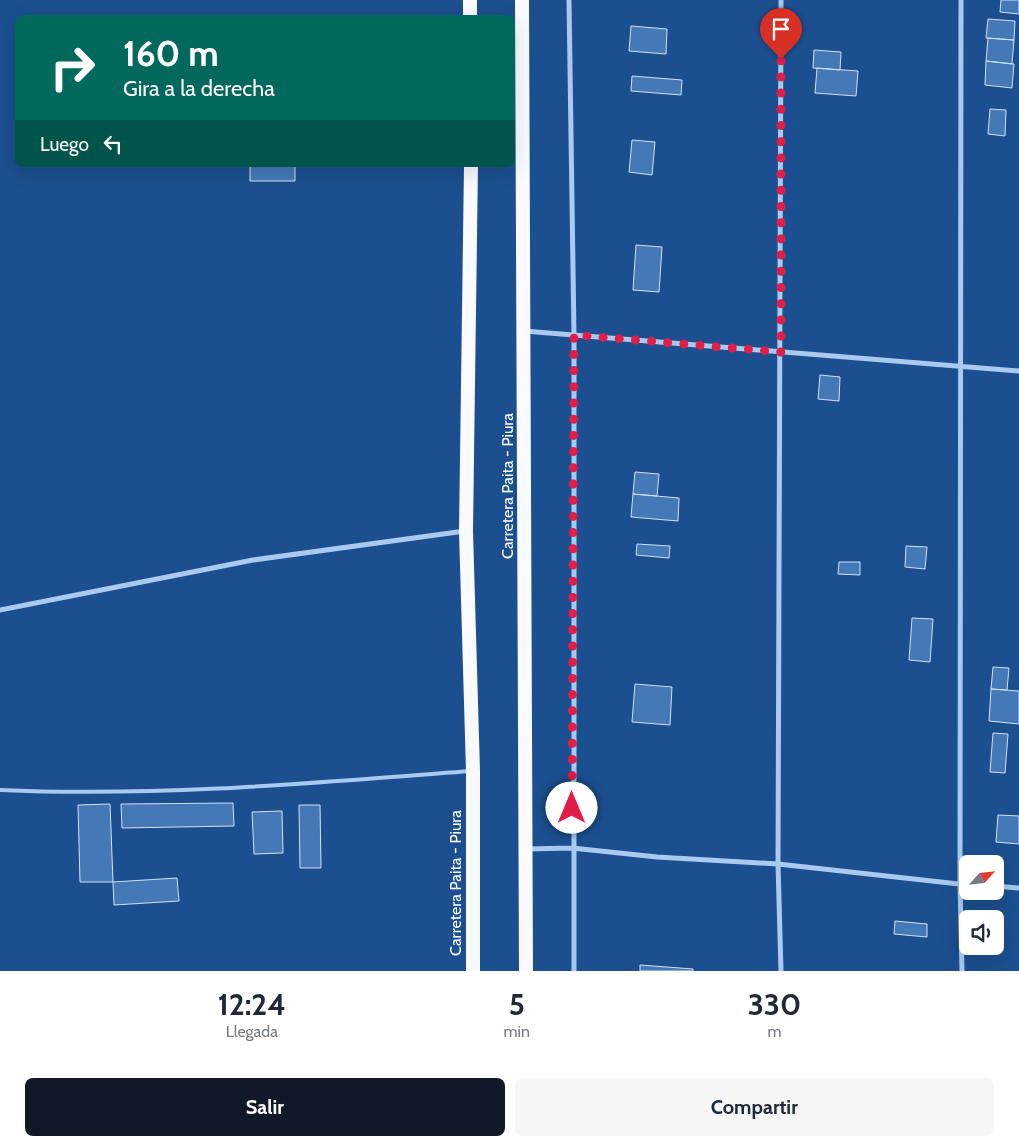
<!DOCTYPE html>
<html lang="es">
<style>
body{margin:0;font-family:Cabin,sans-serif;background:#f6f6f7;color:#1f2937;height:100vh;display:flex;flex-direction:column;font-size:19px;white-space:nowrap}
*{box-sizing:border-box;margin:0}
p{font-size:16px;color:#747a83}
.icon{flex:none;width:28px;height:28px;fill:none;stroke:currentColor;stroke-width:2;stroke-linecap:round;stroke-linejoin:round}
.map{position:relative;height:971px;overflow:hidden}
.sheet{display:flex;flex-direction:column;background:#fff;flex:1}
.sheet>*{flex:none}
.guide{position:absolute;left:15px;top:15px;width:500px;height:152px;border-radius:8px;box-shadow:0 5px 20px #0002;background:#00695c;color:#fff;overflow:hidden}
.needle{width:32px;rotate:63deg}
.controls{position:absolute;left:959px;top:855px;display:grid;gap:10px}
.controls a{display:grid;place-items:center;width:45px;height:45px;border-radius:8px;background:#fff;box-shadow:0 5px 20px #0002;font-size:25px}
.pin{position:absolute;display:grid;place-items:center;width:42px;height:42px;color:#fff;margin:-51px -21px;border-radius:50% 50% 50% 0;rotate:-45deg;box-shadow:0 0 5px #0007}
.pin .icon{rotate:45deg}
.me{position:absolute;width:55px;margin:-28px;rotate:0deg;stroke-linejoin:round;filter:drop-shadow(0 0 4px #0008)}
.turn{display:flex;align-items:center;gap:18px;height:105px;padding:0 25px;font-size:22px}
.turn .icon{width:65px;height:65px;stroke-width:2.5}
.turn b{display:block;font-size:35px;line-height:42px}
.then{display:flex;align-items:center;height:48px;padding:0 25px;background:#0003;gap:10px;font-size:19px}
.eta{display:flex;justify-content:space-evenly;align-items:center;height:85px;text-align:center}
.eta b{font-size:30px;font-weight:700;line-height:35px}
.cta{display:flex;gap:10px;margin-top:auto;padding:10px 25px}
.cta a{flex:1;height:58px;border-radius:8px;background:#111827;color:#fff;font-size:20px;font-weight:700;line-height:58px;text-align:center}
.cta a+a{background:#f6f6f7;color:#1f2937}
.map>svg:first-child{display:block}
.building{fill:#4478b7;stroke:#cfe3fa}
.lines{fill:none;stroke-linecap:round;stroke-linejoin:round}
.service{stroke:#a9c9ee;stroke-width:4}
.minor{stroke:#a9c9ee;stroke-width:5}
.trunk{stroke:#f8faff;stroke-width:14}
.route{stroke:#e11d48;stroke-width:9;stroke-dasharray:0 16.2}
.labels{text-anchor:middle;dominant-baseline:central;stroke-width:4;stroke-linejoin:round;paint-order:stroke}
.street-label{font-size:16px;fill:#fff;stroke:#1b4f8f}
</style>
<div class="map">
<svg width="1019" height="971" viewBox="0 0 1019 971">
<rect width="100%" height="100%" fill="#1b4f8f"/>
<path class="building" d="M1001,0H1019V14L1000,12Z
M988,19L1015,21L1014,40L986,38Z
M631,26L667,29L666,54L629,51Z
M988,38L1014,40L1012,64L986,61Z
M814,50L841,52L840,70L813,68Z
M986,61L1014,64L1012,88L985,85Z
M817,68L858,71L856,96L815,93Z
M632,76L682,80L681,95L631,91Z
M990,109L1006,110L1005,136L988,134Z
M632,140L655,142L652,175L629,172Z
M250,165H295V181H250Z
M636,245L662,247L659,292L633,290Z
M820,375L840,377L839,401L818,399Z
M635,472L659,474L657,496L633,494Z
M633,494L679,498L678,521L631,517Z
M637,544L670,546L669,558L636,555Z
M906,546L927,547L925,569L905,567Z
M839,562H860V575L838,574Z
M912,618L933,619L930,662L909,660Z
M993,667L1009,668L1007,690L991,689Z
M635,684L672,687L670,725L632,722Z
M991,689L1019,691V724L989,721Z
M993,733L1008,734L1005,773L990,772Z
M233,803L234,826L122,828L121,804Z
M110,804L113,882H80L78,805Z
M299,805H320L321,868H300Z
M282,811L283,853L254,854L252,812Z
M998,815L1019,816V844L996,842Z
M177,878L179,901L114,905L113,882Z
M895,921L927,924V937L894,934Z
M640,965L693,969V971H640Z"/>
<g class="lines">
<path class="service" d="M0,790C156,797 315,783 470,771"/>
<path class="minor" d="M569,0L574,335V971
M961,0L960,884L962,971
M524,331L1019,371
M0,610L253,560L465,531
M527,849L572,848L657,857L778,864L968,885
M995,886L1019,888
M781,971L778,864L781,0"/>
<path class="trunk" d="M470,0V18
M522,0L526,971
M471,165L466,531L473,771V971"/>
</g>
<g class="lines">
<path class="route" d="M572,808L574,335L781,352V59"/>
</g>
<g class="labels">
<g class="street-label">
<text transform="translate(507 486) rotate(-90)">Carretera Paita - Piura</text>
<text transform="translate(455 883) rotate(-90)">Carretera Paita - Piura</text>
</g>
</g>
</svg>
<div class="controls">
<a><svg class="needle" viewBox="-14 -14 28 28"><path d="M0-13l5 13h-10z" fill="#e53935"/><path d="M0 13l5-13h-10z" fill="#747a83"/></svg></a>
<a><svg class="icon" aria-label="sound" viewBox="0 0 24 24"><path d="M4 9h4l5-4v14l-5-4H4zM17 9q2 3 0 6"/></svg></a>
</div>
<div class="pin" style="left:781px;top:59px;background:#d93025"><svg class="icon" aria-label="arrive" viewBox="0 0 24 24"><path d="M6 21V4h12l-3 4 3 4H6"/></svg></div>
<svg class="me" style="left:572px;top:808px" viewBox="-20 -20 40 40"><circle r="19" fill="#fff"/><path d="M0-13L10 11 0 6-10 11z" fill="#e11d48"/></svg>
<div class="guide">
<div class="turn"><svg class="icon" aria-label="right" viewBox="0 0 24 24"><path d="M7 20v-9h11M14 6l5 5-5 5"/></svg><div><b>160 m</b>Gira a la derecha</div></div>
<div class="then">Luego<svg class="icon" aria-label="left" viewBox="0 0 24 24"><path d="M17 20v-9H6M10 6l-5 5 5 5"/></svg></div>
</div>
</div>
<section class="sheet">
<div class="eta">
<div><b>12:24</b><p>Llegada</p></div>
<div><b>5</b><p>min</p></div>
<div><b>330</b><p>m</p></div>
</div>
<div class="cta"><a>Salir</a><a>Compartir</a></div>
</section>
